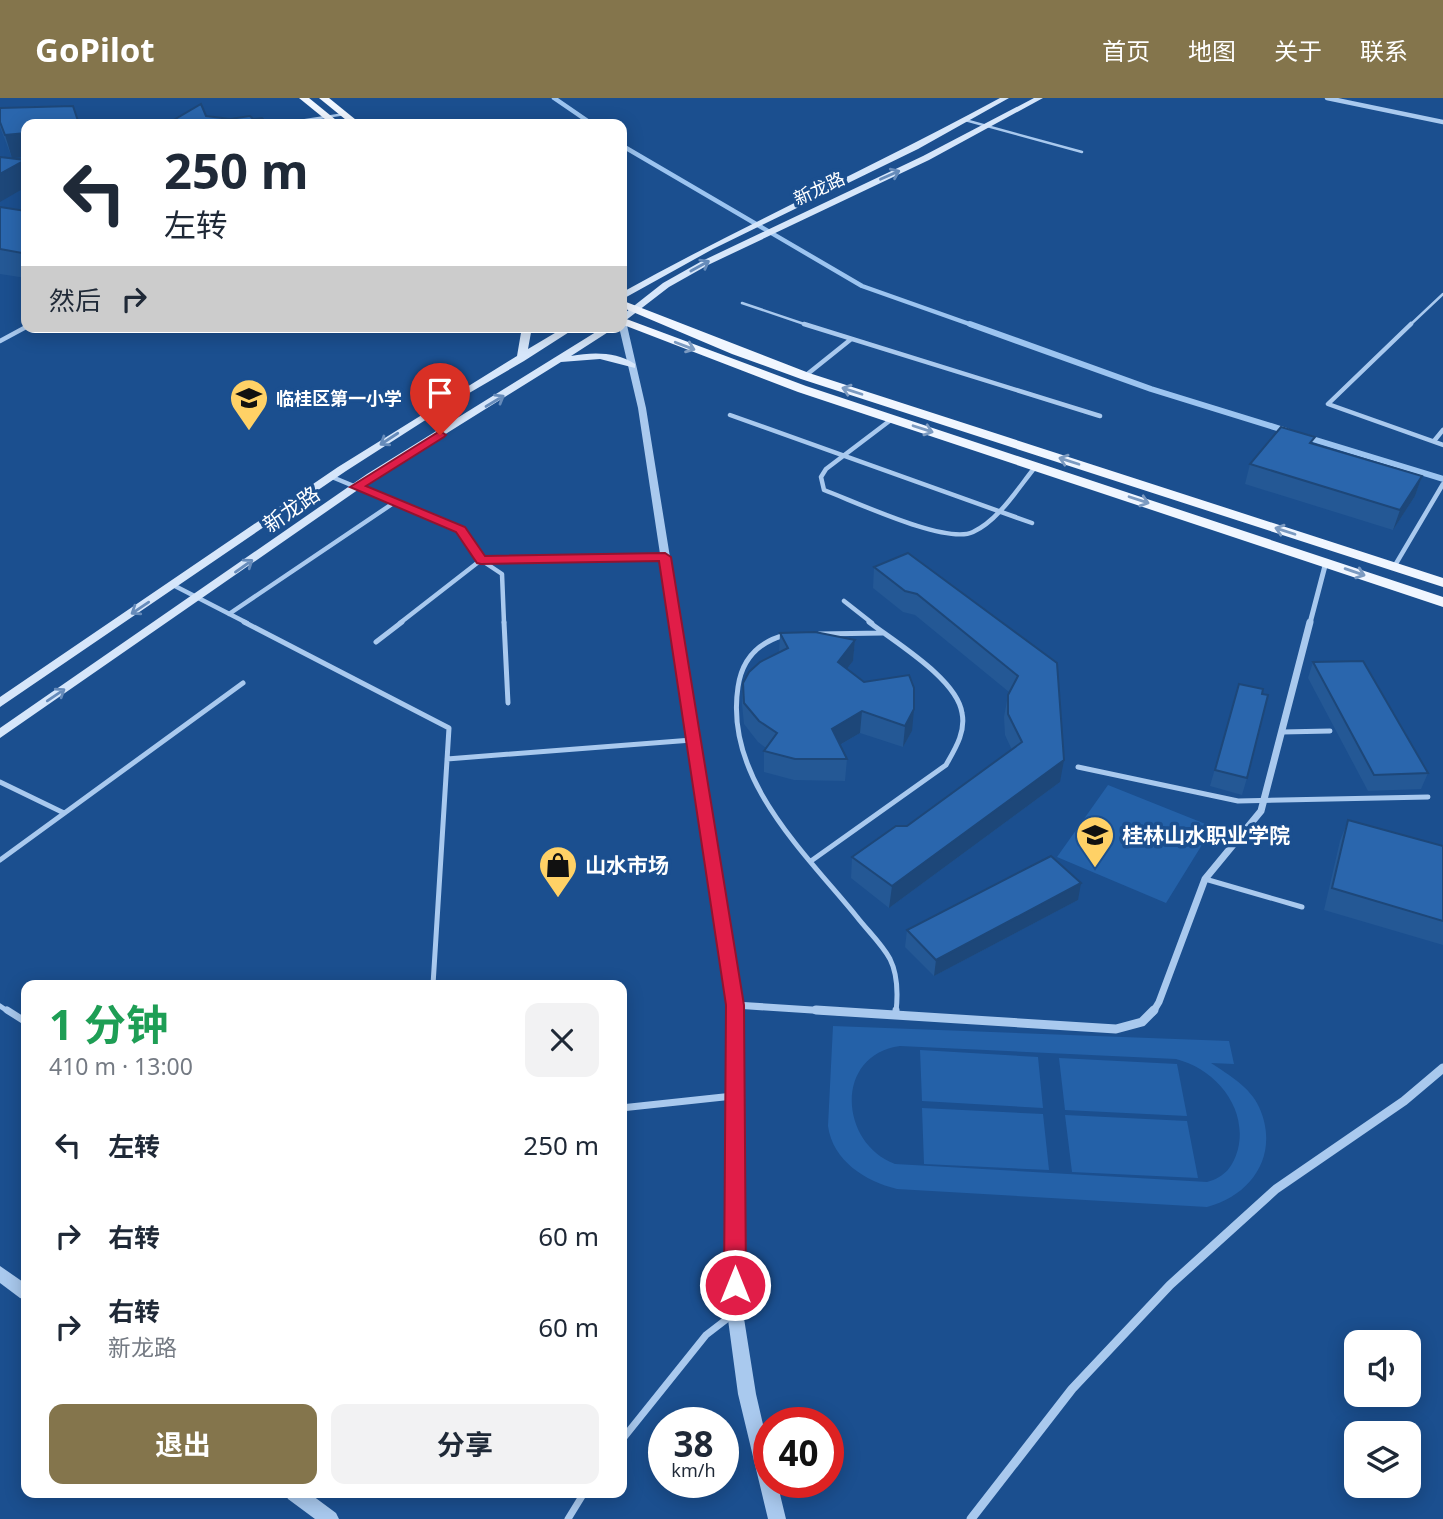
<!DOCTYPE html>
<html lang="zh">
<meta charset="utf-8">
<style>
body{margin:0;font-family:"Noto Sans","Noto Sans SC",sans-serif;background:#f2f2f3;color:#1f2937;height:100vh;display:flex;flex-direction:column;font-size:26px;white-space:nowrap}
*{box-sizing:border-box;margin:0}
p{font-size:23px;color:#747a83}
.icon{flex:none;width:38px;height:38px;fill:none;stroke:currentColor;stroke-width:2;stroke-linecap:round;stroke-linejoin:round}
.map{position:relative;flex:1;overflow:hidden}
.details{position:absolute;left:21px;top:882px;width:606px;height:518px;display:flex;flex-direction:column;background:#fff;border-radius:14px;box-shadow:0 4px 18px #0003}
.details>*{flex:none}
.hud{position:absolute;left:21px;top:21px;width:606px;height:214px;border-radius:14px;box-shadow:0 4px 18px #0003;background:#fff;color:#1f2937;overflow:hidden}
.controls{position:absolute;left:1344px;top:1232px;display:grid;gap:14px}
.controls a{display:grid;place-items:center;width:77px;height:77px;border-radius:14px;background:#fff;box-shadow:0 4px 18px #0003;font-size:35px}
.speed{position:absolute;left:648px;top:1309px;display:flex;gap:14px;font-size:35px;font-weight:700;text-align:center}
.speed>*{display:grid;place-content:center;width:91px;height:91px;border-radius:50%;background:#fff;box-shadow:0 4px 18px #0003;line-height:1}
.speed small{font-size:18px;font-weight:400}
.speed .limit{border:10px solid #d22;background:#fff;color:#111}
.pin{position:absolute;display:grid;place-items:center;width:60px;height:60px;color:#fff;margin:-72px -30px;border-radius:50% 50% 50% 0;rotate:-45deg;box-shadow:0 0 7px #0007}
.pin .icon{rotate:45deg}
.me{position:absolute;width:77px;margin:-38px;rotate:0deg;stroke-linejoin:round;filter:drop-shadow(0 0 5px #0008)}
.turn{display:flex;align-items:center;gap:24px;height:147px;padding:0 28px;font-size:32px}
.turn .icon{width:91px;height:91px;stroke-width:2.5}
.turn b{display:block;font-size:49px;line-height:60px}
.then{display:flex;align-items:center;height:66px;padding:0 28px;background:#0003;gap:14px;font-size:26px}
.round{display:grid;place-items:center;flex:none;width:74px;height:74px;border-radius:14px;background:#f2f2f3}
.headline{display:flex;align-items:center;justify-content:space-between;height:119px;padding:0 28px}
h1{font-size:42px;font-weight:700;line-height:52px;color:#1e9e55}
.cta{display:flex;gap:14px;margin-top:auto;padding:14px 28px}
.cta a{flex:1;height:80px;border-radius:14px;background:#84754c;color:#fff;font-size:28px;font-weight:700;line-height:80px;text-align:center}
.cta a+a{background:#f2f2f3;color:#1f2937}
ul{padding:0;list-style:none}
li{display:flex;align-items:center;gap:21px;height:91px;padding:0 28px}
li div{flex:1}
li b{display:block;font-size:26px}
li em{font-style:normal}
header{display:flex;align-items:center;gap:42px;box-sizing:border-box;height:98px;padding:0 35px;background:#84754c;color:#fff}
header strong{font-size:33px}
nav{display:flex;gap:38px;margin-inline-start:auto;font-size:24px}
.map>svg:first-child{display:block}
.green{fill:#2461a8;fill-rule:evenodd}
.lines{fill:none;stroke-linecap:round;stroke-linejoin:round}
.stream-far1{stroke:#9cc4f0;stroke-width:4.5}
.stream{stroke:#9cc4f0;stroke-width:6}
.service-far3{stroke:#a9c9ee;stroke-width:2.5}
.service-far2{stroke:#a9c9ee;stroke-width:4.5}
.service-far1{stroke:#a9c9ee;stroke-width:5}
.service{stroke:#a9c9ee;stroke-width:7}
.minor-far3{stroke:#a9c9ee;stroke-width:4.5}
.minor-far2{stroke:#a9c9ee;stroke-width:5}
.minor-far1{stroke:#a9c9ee;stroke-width:7}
.minor{stroke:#a9c9ee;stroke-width:9}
.tertiary{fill:#a9c9ee;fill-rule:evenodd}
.secondary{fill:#d6e6fa;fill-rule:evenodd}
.primary{fill:#f0f6ff;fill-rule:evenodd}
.wall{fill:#245895}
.shaded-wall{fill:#1d4779}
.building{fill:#2a66ad;stroke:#1d4779;stroke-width:2}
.oneway{stroke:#668bba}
.oneway2{stroke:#7b9ac1}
.route{fill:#e11d48;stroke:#92132f;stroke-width:2}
.labels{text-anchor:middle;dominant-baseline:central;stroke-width:7;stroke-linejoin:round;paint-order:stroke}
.far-street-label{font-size:18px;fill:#fff;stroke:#1b4f8f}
.far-poi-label{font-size:18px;font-weight:bold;fill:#fff;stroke:#1b4f8f;text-anchor:start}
.street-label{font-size:21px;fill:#fff;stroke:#1b4f8f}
.poi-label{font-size:21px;font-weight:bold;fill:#fff;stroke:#1b4f8f;text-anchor:start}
</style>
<header>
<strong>GoPilot</strong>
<nav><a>首页</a><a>地图</a><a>关于</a><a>联系</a></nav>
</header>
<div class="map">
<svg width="1443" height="1421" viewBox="0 0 1443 1421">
<rect width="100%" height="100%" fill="#1b4f8f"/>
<path class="green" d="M1108,687L1213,729L1166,805L1057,759Z
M833,928L1229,943L1234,966L1211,965C1229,977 1250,989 1259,1009C1280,1055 1253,1097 1207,1109L897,1091C865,1083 833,1063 828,1028ZM900,948L1176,961C1215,971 1248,1009 1238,1051C1233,1069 1225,1079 1207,1084L895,1066C839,1045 834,957 900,948Z
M920,952L1038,959L1043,1010L922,1003Z
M1059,960L1177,966L1187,1018L1065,1012Z
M922,1010L1043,1016L1049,1072L924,1066Z
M1065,1017L1187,1023L1198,1080L1072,1074Z"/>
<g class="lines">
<path class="stream-far1" d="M554,0L592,26
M621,47L862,188L975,228"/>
<path class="stream" d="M970,226L1151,291L1287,333
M1306,339L1443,381"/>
<path class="service-far3" d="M965,22L1082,54
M280,26L345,16
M742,205L810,228
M1409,228L1443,196"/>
<path class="service-far2" d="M804,226L1100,318
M1411,226L1328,306L1443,347
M0,243L26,229
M805,278L850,242
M730,317L1032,425
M892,321L826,371L821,379L824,392C854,403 946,447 973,434C999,422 1018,390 1036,368
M1434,343L1443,332
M332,379L460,432L481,462L400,525
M481,462L665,459
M481,462L502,476L504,525
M1394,469L1443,386
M173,487L247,525
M844,503L872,525
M229,516L395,404"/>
<path class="service-far1" d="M244,524L449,630L433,887
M504,524L508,605
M819,536L883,535
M785,537C759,544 742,561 738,589C724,680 804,754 857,819C867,832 882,846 890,861C898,877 898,896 896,914
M376,544L402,524
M1282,634L1330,633
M447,661L692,642
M1078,669L1238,703L1428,699
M0,684L64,715
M0,762L243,585
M811,763L946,667C955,651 966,634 962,615C957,581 896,545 869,524
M1205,781L1302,809
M0,908L9,914"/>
<path class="service" d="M7,912L26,924
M896,917V912
M621,1010L733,998
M621,1343L706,1237L732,1217
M568,1421L584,1395"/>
<path class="minor-far3" d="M1327,0L1443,24"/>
<path class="minor-far2" d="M1310,525L1326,464"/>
<path class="minor-far1" d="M735,907L843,914
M1153,914L1159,904L1205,781L1261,713L1310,524"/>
<path class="minor" d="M816,912L1116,931L1142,924L1154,912
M971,1421L1072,1291L1170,1187L1276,1091L1404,1003L1443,970"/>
<path class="tertiary" d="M622,221L626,223L646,310L742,907L743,1214L756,1296L768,1348V1384H777L786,1421H768L738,1296L727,1214L728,907L638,310L619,229H621Z
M0,1168L26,1186V1202L20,1200L0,1185Z
M285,1395H309L336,1415L339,1421H315L288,1401Z"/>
<path class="secondary" d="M1000,0H1009L918,51L713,151L621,202V195C745,126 875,68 1000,0Z
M1034,0H1043L929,62L708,167L669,189L621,226V218L663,185L702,163L923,58Z
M522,229H532L528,251L565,229H577L524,263L452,305L346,373L0,609V599L338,369L517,258Z
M604,229H616L571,258C594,254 616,254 635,266V270L600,261L561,264L375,380L0,640V630L367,376Z"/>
<path class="primary" d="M299,0H309L341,26H331Z
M319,0H329L361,26H351Z
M621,202L809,275L1443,480V489L801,281L732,256L621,209Z
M621,219L806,288L1443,499V509L798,294L621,226Z"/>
</g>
<path class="wall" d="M0,10L12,60L0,29Z
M0,109L26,113V180L0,176Z
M1313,346L1422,378L1415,398L1393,432L1245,386L1250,366Z
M874,469L1057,565L1060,684L889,810L851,780L852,759L907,728L1012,652L1005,637L1004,619L1008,597L1009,594L915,517L903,514L873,490Z
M780,535L855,542L853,563L847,571L912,633L903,649L860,635L840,647L847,661L845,683L794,682L764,674V653L766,650L758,644L744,626L742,606L743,585L779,555Z
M1313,564L1428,675L1421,691L1368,693L1308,580Z
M1239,586L1247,680L1242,697L1210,688Z
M1348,722L1443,748V847L1324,812L1340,743Z
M1078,802L934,878L905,849L907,832Z"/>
<path class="shaded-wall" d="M26,35V59L12,60L5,37Z
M25,62L26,67V89L0,104V76Z
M26,152V169L22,155Z
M1422,378L1415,398L1393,432L1400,412Z
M855,542L853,563L836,585L838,564Z
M914,611L912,633L903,649L905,628Z
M862,613L860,635L831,652L832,631Z
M1064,662L1060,684L889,810L892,788Z
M1081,785L1078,802L934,878L936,862Z"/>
<path class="building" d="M201,6L206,18L230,21L250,18L253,21L262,20L267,26H167Z
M73,8L79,26H26V35L5,37L0,24V10Z
M0,59L25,62L0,76Z
M0,109L26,113V152L22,155L0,151Z
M1281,329L1315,339L1310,345L1422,378L1400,412L1250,366Z
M908,455L1057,565L1064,662L892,788L852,759L896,728H907L1022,644L1008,616V597L1018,578L917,496L905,493L874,469Z
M815,534L855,542L838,564L864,584L909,577L914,590V611L905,628L862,613L832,631L847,661H795L764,653L777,635L759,623L744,605L743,585L749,574L760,564L788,550L780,535Z
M1363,563L1428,675L1374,677L1313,564Z
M1239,586L1263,591L1262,596L1268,597L1247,680L1215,672Z
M1348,722L1443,748V823L1332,790Z
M1051,758L1081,785L936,862L907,832Z"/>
<defs><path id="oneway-shaft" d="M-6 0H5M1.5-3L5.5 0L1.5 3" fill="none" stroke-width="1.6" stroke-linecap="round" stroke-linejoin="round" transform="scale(1.75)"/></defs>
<g class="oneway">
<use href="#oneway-shaft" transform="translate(890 77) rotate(-24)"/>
<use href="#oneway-shaft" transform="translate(700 168) rotate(-29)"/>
<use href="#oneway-shaft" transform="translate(495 303) rotate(-31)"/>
<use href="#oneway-shaft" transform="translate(389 341) rotate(147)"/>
<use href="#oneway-shaft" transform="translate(244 468) rotate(-35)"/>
<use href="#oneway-shaft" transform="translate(140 510) rotate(146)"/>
<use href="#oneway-shaft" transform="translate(56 597) rotate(-34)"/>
</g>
<g class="oneway2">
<use href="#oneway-shaft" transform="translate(685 248) rotate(21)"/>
<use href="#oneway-shaft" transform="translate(852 293) rotate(-162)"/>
<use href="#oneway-shaft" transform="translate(923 331) rotate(18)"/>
<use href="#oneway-shaft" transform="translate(1069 363) rotate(-162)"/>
<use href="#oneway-shaft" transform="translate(1139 402) rotate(18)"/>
<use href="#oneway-shaft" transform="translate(1285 433) rotate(-162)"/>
<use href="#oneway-shaft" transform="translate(1355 474) rotate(19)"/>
</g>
<path class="route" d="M440,333L446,337L444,339L366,388L465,429L485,458L665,455L671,459L744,907L746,1187L742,1193L735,1196L728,1193L724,1187L726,907L659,463L481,466L477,465L456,434L350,389Z"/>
<defs>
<symbol id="school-pin" viewBox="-11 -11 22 30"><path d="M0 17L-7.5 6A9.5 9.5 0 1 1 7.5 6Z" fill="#ffd166" stroke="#1b4f8f"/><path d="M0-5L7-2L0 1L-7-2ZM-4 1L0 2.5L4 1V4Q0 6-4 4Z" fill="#111"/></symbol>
<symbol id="university-pin" viewBox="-11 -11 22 30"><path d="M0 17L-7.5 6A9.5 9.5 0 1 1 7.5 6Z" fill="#ffd166" stroke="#1b4f8f"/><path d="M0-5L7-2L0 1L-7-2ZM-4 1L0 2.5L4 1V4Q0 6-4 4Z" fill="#111"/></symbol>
<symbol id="shop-pin" viewBox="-11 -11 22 30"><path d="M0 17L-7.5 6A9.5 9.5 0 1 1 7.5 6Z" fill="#ffd166" stroke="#1b4f8f"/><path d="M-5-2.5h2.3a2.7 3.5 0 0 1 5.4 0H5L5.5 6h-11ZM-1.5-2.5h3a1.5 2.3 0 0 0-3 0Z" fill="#111"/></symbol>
</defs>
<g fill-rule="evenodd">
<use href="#school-pin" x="227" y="278" width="44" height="60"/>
<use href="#university-pin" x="1073" y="715" width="44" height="60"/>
<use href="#shop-pin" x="536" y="745" width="44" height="60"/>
</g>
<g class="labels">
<g class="far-street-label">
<text transform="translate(819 90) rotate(-25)">新龙路</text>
</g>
<g class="far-poi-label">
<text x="276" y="300">临桂区第一小学</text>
</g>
<g class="street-label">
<text transform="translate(291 411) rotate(-35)">新龙路</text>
</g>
<g class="poi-label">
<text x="1122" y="737">桂林山水职业学院</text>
<text x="585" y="767">山水市场</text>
</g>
</g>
</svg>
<div class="controls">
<a><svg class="icon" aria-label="sound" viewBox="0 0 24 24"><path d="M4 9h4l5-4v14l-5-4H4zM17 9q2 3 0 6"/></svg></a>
<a><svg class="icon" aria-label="layers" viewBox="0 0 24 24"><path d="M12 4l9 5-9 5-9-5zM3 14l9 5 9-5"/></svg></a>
</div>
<div class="speed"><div>38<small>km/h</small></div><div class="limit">40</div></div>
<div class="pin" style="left:440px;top:337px;background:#d93025"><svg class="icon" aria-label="arrive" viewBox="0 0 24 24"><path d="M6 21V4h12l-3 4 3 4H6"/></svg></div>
<svg class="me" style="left:735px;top:1187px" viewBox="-20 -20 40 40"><circle r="17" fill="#e11d48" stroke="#fff" stroke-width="3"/><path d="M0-11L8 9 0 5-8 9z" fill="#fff"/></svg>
<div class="hud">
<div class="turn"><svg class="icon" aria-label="left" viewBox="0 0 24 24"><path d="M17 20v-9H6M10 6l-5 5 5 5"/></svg><div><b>250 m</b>左转</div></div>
<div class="then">然后<svg class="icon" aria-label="right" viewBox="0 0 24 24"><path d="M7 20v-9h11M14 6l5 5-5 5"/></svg></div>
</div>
<section class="details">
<div class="headline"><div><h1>1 分钟</h1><p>410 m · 13:00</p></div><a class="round"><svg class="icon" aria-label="close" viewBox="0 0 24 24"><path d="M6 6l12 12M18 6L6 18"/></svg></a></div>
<ul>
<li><svg class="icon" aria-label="left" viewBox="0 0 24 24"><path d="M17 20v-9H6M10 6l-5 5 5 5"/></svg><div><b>左转</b></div><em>250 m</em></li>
<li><svg class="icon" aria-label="right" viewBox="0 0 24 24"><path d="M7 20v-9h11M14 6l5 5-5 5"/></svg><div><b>右转</b></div><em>60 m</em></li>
<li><svg class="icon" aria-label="right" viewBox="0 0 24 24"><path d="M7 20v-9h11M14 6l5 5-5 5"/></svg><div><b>右转</b><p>新龙路</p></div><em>60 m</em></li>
</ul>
<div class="cta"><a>退出</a><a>分享</a></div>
</section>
</div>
